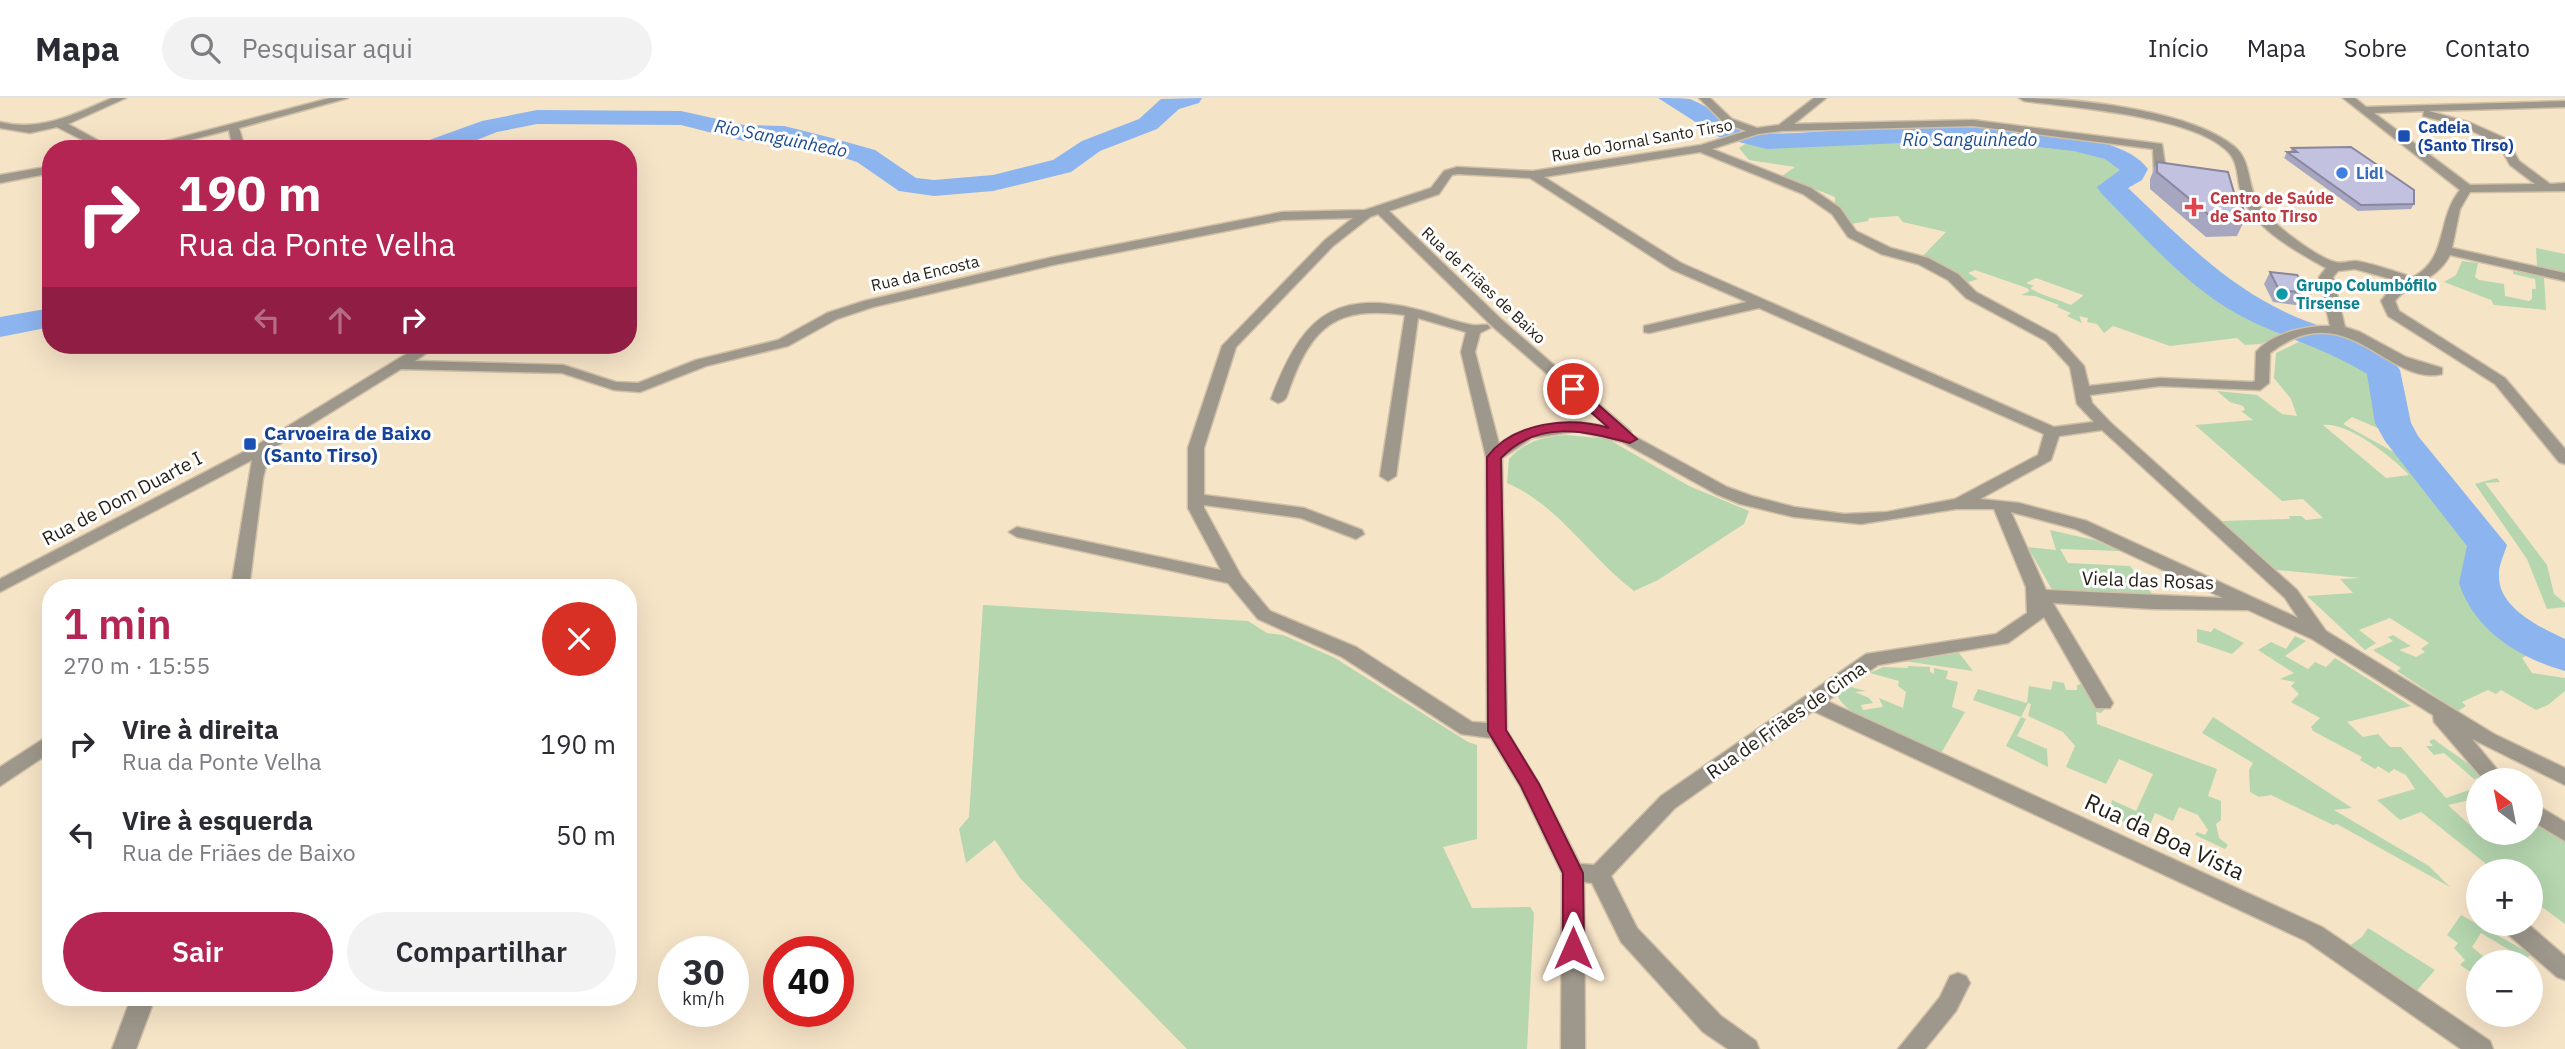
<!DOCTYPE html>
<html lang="pt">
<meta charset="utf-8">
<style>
body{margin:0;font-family:"IBM Plex Sans",sans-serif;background:#f2f2f3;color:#2b2b33;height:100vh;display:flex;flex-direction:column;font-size:26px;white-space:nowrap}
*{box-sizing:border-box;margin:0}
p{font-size:23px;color:#7c7c81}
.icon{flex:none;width:38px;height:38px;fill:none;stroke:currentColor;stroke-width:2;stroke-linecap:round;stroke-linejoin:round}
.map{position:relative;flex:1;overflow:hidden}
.sheet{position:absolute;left:42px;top:481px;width:595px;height:427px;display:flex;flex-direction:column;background:#fff;border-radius:28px;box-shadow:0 7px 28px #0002}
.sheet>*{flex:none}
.top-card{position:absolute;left:42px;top:42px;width:595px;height:214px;border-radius:28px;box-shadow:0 7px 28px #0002;background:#b52554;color:#fff;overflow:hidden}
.needle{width:46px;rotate:328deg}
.fabs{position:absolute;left:2466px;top:670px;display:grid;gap:14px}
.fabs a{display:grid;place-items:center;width:77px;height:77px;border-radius:50%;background:#fff;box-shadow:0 7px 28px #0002;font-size:35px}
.speed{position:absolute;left:658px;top:838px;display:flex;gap:14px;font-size:35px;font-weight:700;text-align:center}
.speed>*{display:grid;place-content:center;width:91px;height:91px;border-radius:50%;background:#fff;box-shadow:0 7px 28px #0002;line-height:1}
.speed small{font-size:18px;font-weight:400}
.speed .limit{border:10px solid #d22;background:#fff;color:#111}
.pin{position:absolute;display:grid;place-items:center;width:60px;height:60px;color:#fff;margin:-30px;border:4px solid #fff;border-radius:50%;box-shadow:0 2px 7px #0007}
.me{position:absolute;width:77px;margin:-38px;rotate:0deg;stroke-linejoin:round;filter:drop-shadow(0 0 5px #0008)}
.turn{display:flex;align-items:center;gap:24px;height:147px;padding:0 21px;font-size:32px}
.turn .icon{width:91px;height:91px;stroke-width:2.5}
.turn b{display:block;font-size:49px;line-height:60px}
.lanes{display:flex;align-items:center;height:66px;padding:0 21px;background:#0003;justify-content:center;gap:35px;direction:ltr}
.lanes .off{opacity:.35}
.round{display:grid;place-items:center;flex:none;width:74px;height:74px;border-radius:37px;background:#f2f2f3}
.summary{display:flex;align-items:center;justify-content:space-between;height:119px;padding:0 21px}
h1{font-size:42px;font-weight:600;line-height:52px;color:#b52554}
.button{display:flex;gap:14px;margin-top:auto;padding:14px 21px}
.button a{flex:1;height:80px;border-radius:42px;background:#b52554;color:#fff;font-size:28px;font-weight:600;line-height:80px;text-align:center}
.button a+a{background:#f2f2f3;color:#2b2b33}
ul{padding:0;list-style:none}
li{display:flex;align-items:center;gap:21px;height:91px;padding:0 21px}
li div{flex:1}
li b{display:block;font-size:26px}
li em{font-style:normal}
header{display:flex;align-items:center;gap:42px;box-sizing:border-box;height:98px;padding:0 35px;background:#fff;border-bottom:2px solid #e1e1e2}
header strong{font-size:33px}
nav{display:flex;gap:38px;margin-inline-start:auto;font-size:24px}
.search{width:490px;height:63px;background:#f2f2f3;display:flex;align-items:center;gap:18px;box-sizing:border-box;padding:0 24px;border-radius:38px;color:#7c7c81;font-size:26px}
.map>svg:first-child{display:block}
.green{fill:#b5d6af;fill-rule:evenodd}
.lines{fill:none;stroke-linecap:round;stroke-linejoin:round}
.river{fill:#8cb4ee;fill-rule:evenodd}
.minor-casing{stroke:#d0c0a7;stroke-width:3}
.minor{fill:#9e978b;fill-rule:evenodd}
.wall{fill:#a7a6c1}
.building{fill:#c2c1e0;stroke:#88879d;stroke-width:2}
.route{fill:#b52554;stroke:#761837;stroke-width:2}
.transit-dot{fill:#1a4fb4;stroke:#fff;stroke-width:2.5}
.shop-dot{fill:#3f7fe0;stroke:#fff;stroke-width:2.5}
.health-dot{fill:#e0444e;stroke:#fff;stroke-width:2.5}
.culture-dot{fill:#0f9aa8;stroke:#fff;stroke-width:2.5}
.labels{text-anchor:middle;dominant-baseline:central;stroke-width:6;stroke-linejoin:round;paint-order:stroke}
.far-transit-label{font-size:16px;font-weight:bold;fill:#164399;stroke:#fff;text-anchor:start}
.far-street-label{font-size:16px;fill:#251e13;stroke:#fff}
.far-shop-label{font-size:16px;font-weight:bold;fill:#366cbe;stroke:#fff;text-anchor:start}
.far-health-label{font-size:16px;font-weight:bold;fill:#be3a42;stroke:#fff;text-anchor:start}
.far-culture-label{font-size:16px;font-weight:bold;fill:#0d838f;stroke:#fff;text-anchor:start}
.far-water-label{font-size:18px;font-style:italic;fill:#1b4b90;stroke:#fff}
.transit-label{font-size:19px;font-weight:bold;fill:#164399;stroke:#fff;text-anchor:start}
.street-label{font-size:19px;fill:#251e13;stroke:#fff}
.near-street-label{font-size:23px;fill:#251e13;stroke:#fff}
</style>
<header>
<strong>Mapa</strong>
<div class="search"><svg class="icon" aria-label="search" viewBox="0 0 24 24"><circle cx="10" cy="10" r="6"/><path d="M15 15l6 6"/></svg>Pesquisar aqui</div>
<nav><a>Início</a><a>Mapa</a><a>Sobre</a><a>Contato</a></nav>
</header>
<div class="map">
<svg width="2565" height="951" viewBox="0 0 2565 951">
<rect width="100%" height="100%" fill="#f6e4c7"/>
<path class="green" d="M2032,39C2063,45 2111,44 2132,70L2129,75L2106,88C2163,144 2218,204 2293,233L2261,246L2245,247L2237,240L2170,248L2113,228L2104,235L2097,226L2087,224L2088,220L2079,218L2082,225L2067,218L2071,215L2057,209L2059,207L2035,198L2021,197L2030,193L2027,190L1975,172L1968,175L1978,181L1966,185L1943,167L1921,160L1946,134L1903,124L1898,118L1869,120L1868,123L1851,126L1842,111L1835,106V99L1782,78L1795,69L1749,62L1739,50L1753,41L1770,44ZM2036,180L2083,197V198L2071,207C2057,201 2042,198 2030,190L2034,188L2026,185Z
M2536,150L2565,156V174L2537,168Z
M2462,163L2478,165L2475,179L2479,182L2504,186L2505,198L2529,203L2532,201V191H2536L2535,181L2513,176V173L2544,179L2546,212L2494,207L2491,202L2444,184L2456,177Z
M2311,238L2361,260L2379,272L2387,303V322L2396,340L2424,372L2480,447C2461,504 2495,522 2537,552L2522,560L2532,575L2565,580V593L2548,607L2536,612L2501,592L2496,596L2488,592L2462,604L2466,608L2458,613L2397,573L2401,570L2373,552L2393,543L2388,539L2393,537L2411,548L2399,552L2416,559L2425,554L2421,551L2429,545L2390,520L2359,532L2376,545L2365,552L2307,498L2353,495L2340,481L2361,480L2277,472L2221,423L2290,421L2289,418H2301L2306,422L2323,420L2303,401L2282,403L2195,327L2253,322L2241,313L2245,312L2243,308L2230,304L2217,293L2257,297L2282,316L2297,318L2291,301L2274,280L2276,255ZM2352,319L2389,335L2410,363L2343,326ZM2323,327C2348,324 2391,358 2409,377L2386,380Z
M1567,337L1608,341L1689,388L1749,413L1744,426L1658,482L1634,493C1589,459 1560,408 1507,385L1509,361C1525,343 1543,339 1567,337Z
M2497,380L2500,384L2485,385L2547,467L2554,496L2565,505V509L2547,511L2527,461L2475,386Z
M2050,432L2094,442L2121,453L2060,451L2068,465L2130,468L2157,502L2058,494L2051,490L2028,449L2056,452Z
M983,507L1248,523L1267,535L1283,537L1335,560L1468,644L1477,647V741L1443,749L1472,810L1530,809L1534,815L1527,951H1187L1020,780L995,742L966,765L959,731L969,719Z
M2214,530L2244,545L2232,556L2197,544V531L2211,534Z
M2295,538L2306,543L2285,558L2308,571L2315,564L2326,569L2335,560L2411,608L2347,624L2363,639L2378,636L2390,649H2401L2446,700L2478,689V700L2448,707L2484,740L2530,735L2531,731L2545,726L2565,740V826L2531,801L2530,774L2495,773L2421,714L2400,722L2377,702L2415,691L2406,677L2394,671L2389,675L2378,668L2375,671L2360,662L2362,659L2313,633L2311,629L2320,620L2291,604L2299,596L2291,588L2295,584L2280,581L2294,575L2258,552L2271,544L2286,551Z
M1959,555L1973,573L1904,563Z
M1908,568L1930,569V574L1934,576V570L1948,573L1946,581L1958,584L1952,609L1965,614L1940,657C1914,645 1844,620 1837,596L1844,587L1866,593L1855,594L1869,600L1873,605L1861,607L1863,612L1883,609L1879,600L1903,610L1906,594L1898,588L1899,583L1870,575L1883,569L1908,570Z
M2053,583L2064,585L2066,592H2077V587L2089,584L2106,610L2101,615L2096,614L2097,626L2217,671L2208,698L2221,703V722L2216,726L2219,740L2228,747L2225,751L2195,737L2197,734L2205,737L2208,732L2198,717L2179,709L2173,723L2155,715L2148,732L2109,718L2112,702L2136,713L2153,676L2119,661L2106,686L2066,669L2075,648L2063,634L2028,618L2031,606L2028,605L2021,619L2026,621L2017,638L2047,651L2048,669L2006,648L2021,619L1973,602L1978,591L2027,605L2029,588L2051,592Z
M2213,619L2352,710L2334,712L2429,768L2450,789L2337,726L2333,727L2271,697L2259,699L2250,694L2249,672L2253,665L2202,635Z
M2434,641C2452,656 2467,662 2483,679L2474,681L2444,655L2434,657L2426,648H2433L2429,643Z
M2461,817L2531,856L2526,862L2481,835L2472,849L2490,864H2478L2477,878L2460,867L2465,862L2454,850L2458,845L2447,837Z
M2368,830L2435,872L2413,897L2345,851L2362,839Z"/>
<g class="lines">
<path class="river" d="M1202,0L1199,5L1179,11L1157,31L1100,53L1071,74L993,93L934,98L899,93L857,64L816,51L784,44L744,43L681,27L537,26L497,34L454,51H417L421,45L482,23L537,12L681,13L744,27L784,28L832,40L875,52L916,80L934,82L993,77L1053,62L1082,43L1139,21L1161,1Z
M1658,0C1667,0 1681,0 1690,1C1717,12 1736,33 1767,35C1792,37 1818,33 1842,32C1905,29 2111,18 2148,71L2142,82L2128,90C2184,143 2233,195 2306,223C2335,234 2381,245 2400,272L2411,325L2418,338L2507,447C2504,457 2498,468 2499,479C2499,510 2541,530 2565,541V573C2519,560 2474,532 2459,485L2467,448L2385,343L2375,325L2367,276C2323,248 2271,237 2227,210C2179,180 2141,135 2101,95L2097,89L2120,72L2105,61L2074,53L2022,47L1902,45L1767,51L1719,39Z
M51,210V229L0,239V219Z"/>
<defs>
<path id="minor" d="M112,0H126L68,26L114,51H100L57,29L30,35L0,30V24C41,34 75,16 112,0Z
M330,0H348L239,30L245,51H233L229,32L155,51H136Z
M1699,0H1710L1732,21L1757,30L1779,27L1814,0H1826L1794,26L1973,22L2162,46L2166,73L2160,76L2154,73L2153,51L1973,28L1782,33L1758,36L1712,51L1811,90L1840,110L1856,133L1891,150L1928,160L1958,176L1976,194L2056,237L2084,268L2089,288L2160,280L2252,284L2255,283L2256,254C2272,235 2307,227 2330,228L2319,179L2326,170C2296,153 2255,132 2242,98C2237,85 2239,67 2230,56C2198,18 2073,10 2024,3L2019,0C2076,0 2191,12 2235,49C2252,64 2247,89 2259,107C2271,125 2314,158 2335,164C2341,166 2349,163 2356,163C2375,166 2395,174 2413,179C2449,160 2436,121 2460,92L2343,0H2355L2366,9L2565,3V9L2429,13L2471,25L2507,41L2519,63L2550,86L2565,85V93L2470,94L2460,111L2452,150L2565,175V183L2450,157C2435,185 2412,182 2395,203L2399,213L2505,280L2565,351V366L2559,364L2495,286L2388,218L2381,203L2388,194L2402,184L2355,171L2338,173L2333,179L2345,229L2360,234L2406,259L2442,270V276C2387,289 2348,195 2270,255L2269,285L2260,292L2160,288L2090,297L2092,305L2110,324L2297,492L2326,533L2494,636L2565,670V687L2472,641L2506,682H2484L2434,624L2433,617L2312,541L2248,512L2153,511L2053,505L2113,605L2110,610H2096L2044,519L2008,545L1878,567L1827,603L2322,829L2490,943L2493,951H2461L2306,843L1813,613L1675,710L1611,778L1637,830L1721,918L1756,943L1759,951H1728L1703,934L1621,844L1592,785L1584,784L1585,951H1561L1562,775L1520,688L1491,640L1461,636L1342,559L1258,521L1228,485L1017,439L1009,434L1017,429L1221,472L1188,410V350L1222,248L1325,142L1353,120L1282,122L1053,167L873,209L837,221L788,248L706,268L640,294L614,292L562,275L401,271L270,352L263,380L249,490H231L252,362L0,494V481L257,347L421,247H438L415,263L563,267L616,284L638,285L696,262L778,242L827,215L864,203L1053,159L1282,114L1365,112L1431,90L1444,73L1457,69L1533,73L1701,47L1746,33L1724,25ZM2424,13L2423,18L2463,29L2498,45L2510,67L2535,86L2470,87L2374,15ZM1700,54L1803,96L1832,116L1848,139L1881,156L1918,166L1948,182L1966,200L2046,243L2070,269L2077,306L2094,324L2054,329L1681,165L1544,79ZM1458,76L1530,80L1671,171L1747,204L1644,228V234L1649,235L1759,210L2044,336L2038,357L1955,401L1887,414L1844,416L1794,409L1752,398L1727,389L1632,337L1630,333L1502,222L1389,113L1439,96L1452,77ZM1378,116L1492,228L1608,329C1572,320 1529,324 1499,346L1475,254L1480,235L1490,230L1488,227C1482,226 1478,228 1472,227C1453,224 1434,215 1415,211C1328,190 1300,226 1271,301L1278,305C1287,303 1287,297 1290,289C1313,226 1338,208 1405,217L1380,378L1388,383L1396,378L1418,220L1466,234L1461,254L1486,359L1487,625L1472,624L1356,549L1270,513L1241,478L1204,410V407L1301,420L1356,441L1364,436L1362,432L1304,410L1204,397V350L1236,249L1333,148L1370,119ZM2102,332L2285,500L2298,520L2087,423L2019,405L1980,401L2051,362L2059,338ZM1577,333L1622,344L1716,396L1740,406L1794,419L1861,426L1956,411H1994L2026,489L2027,515L1996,536L1866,556L1661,698L1594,767L1580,766L1539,686L1507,633L1502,360L1532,340ZM2011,414L2075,431L2223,500L2046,492Z
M51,68V75L0,85V77Z
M51,636V654L0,688V669Z
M2530,703L2565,724V743L2530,722Z
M2501,826H2528L2565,858V882L2557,879L2504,833Z
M1958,875L1966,878L1970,885L1956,913L1925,951H1898L1940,899L1950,878Z
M131,900H155L136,951H112Z"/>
</defs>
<use href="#minor" class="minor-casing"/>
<use href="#minor" class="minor"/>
</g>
<path class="wall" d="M2292,50L2414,106L2411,111L2358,113L2284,60L2287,54H2290Z
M2157,64L2235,98L2245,121L2237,138L2206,139L2150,91V81Z
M2270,174L2310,195L2303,208L2273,204L2264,186Z"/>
<path class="building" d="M2351,49L2414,92V106L2361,107L2287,54H2297L2292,50Z
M2157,64L2228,74L2235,98L2241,99L2245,121H2214L2157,74Z
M2270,174L2297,177L2310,195L2279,192Z"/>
<path class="route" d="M1568,288H1577L1637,341L1630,345C1584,333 1538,321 1501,360L1506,632L1539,686L1583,775L1584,850L1581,857L1573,859L1566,857L1563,850V775L1521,688L1488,633L1487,359C1514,324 1569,318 1609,330L1568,294Z"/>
<g class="transit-dot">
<rect x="2397" y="31" width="14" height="14" rx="3.5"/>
<rect x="243" y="339" width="14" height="14" rx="3.5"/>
</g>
<circle class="shop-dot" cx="2342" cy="75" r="7"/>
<path class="health-dot" d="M2190.5 98.5h7v7h7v7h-7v7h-7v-7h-7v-7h7z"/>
<circle class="culture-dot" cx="2282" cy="196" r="7"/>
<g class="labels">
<g class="far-transit-label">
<text x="2418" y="29">Cadeia<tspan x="2418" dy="18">(Santo Tirso)</tspan></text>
</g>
<g class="far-street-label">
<text transform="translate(1642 42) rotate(-10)">Rua do Jornal Santo Tirso</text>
<text transform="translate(925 175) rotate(-13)">Rua da Encosta</text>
<text transform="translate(1484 187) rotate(43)">Rua de Friães de Baixo</text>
</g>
<g class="far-shop-label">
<text x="2356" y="75">Lidl</text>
</g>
<g class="far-health-label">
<text x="2210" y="100">Centro de Saúde<tspan x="2210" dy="18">de Santo Tirso</tspan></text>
</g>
<g class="far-culture-label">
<text x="2296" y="187">Grupo Columbófilo<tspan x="2296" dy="18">Tirsense</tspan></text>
</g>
<g class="far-water-label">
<text transform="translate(781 40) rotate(11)">Rio Sanguinhedo</text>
<text x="1970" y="41">Rio Sanguinhedo</text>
</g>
<g class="transit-label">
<text x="264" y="335">Carvoeira de Baixo<tspan x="264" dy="22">(Santo Tirso)</tspan></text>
</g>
<g class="street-label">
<text transform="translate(122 400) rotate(-28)">Rua de Dom Duarte I</text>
<text transform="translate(2148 482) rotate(2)">Viela das Rosas</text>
<text transform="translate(1786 622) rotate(-35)">Rua de Friães de Cima</text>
</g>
<g class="near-street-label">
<text transform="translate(2165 738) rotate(25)">Rua da Boa Vista</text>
</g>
</g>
</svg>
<div class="fabs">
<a><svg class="needle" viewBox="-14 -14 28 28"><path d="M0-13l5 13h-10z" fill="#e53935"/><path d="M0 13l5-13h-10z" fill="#7c7c81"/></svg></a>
<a>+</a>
<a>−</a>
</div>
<div class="speed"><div>30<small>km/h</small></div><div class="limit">40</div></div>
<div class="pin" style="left:1573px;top:291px;background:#d93025"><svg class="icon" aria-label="arrive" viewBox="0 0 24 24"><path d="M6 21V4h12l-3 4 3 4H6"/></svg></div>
<svg class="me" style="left:1573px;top:850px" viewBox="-20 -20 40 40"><path d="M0-17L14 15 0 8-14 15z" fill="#b52554" stroke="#fff" stroke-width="4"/></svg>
<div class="top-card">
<div class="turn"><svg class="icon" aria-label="right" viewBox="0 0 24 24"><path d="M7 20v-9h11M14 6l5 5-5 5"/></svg><div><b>190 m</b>Rua da Ponte Velha</div></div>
<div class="lanes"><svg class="icon off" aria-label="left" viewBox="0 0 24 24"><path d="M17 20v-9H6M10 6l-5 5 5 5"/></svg><svg class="icon off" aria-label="ahead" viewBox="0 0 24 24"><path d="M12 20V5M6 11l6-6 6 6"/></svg><svg class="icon" aria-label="right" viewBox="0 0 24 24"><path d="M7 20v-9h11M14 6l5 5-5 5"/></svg></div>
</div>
<section class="sheet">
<div class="summary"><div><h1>1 min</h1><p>270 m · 15:55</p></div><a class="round" style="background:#d93025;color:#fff"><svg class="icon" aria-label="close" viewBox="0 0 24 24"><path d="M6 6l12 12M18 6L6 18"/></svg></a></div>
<ul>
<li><svg class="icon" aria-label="right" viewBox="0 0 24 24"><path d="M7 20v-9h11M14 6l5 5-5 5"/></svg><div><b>Vire à direita</b><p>Rua da Ponte Velha</p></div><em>190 m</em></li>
<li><svg class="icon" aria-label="left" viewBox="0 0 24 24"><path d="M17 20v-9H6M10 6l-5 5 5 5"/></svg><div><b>Vire à esquerda</b><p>Rua de Friães de Baixo</p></div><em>50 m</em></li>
</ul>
<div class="button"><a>Sair</a><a>Compartilhar</a></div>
</section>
</div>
